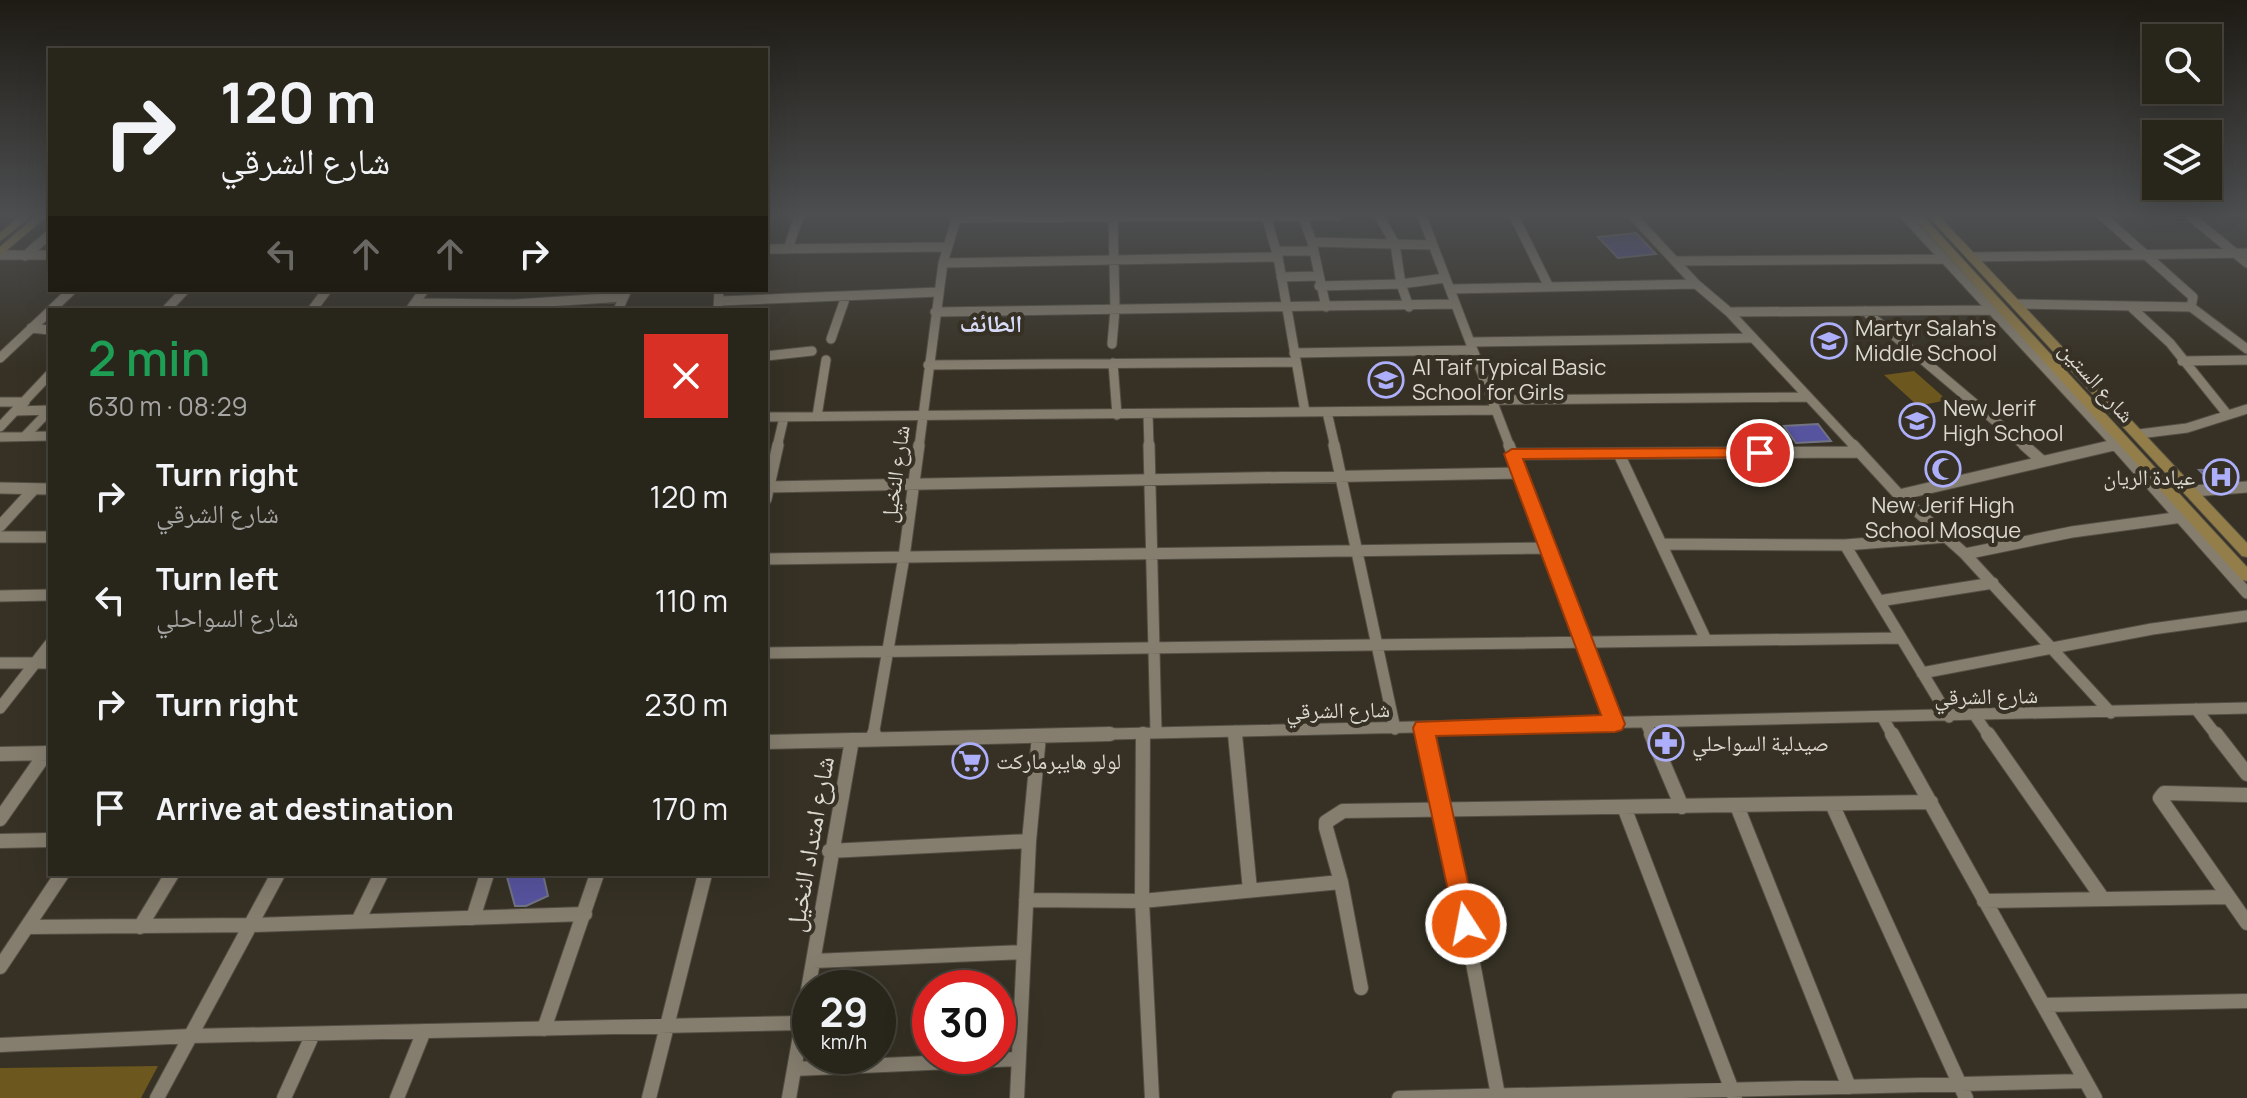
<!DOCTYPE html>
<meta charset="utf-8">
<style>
body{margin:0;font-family:Manrope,"Noto Naskh Arabic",sans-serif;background:#302d24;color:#f1f3f6;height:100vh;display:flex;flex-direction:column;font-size:30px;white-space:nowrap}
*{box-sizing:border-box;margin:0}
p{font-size:26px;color:#a5a5a3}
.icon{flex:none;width:44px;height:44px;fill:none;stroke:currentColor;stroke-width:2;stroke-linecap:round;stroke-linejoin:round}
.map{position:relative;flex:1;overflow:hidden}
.drawer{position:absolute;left:48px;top:308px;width:720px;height:568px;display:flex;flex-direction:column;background:#28251b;border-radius:0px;box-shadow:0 8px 32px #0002,0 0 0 2px #44423a}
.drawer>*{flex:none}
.guide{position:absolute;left:48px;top:48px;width:720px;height:244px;border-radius:0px;box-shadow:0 8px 32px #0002,0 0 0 2px #44423a;background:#28251b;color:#f1f3f6;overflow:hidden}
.fabs{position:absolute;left:2142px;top:24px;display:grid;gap:16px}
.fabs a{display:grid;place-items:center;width:80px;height:80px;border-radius:0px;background:#28251b;box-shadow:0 8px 32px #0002,0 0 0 2px #44423a;font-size:40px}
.speed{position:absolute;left:792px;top:970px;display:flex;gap:16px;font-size:40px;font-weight:700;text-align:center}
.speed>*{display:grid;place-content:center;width:104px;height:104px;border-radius:50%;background:#28251b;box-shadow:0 8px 32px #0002,0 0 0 2px #44423a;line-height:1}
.speed small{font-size:20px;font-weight:400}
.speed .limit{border:12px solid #d22;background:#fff;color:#111}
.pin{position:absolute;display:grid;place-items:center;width:68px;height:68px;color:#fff;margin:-34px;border:4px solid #fff;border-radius:50%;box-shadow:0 2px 8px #0007}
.me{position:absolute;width:88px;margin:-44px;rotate:349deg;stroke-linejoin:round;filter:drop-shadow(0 0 6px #0008)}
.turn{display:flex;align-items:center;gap:28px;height:168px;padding:0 40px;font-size:36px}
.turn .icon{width:104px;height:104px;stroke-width:2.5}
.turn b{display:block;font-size:56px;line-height:68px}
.lanes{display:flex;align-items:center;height:76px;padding:0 40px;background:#0003;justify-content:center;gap:40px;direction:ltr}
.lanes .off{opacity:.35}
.round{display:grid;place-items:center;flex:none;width:84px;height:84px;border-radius:0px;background:#302d24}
.head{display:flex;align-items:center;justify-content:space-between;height:136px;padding:0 40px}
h1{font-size:48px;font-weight:600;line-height:60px;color:#1e9e55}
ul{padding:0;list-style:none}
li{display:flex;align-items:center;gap:24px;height:104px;padding:0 40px}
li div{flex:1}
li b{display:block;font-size:30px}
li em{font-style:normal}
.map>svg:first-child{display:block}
.green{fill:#6c571e}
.building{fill:#57549f;stroke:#727382;stroke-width:2}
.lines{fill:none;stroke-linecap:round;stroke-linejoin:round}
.minor-far2-casing{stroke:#534e43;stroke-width:11}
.minor-far1-casing{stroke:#534e43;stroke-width:13}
.minor-casing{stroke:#534e43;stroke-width:16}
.major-casing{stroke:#534e43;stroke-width:2}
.minor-far2{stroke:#857e6f;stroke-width:9}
.minor-far1{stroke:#857e6f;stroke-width:11}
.minor{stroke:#857e6f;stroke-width:14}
.major{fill:#937e49;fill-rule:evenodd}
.route{fill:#ea580c;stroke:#983908;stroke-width:2}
.labels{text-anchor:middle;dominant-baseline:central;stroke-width:8;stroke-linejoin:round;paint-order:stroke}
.poi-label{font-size:22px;fill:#dbd8d0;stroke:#363124;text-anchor:start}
.street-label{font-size:22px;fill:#dbd8d0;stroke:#363124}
.neighbourhood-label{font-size:24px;font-weight:bold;fill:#d8dbf8;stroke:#363124}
.near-street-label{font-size:26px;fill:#dbd8d0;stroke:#363124}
</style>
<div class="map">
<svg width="2247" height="1098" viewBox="0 0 2247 1098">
<rect width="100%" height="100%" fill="#363124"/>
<path class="green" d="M1914,371L1947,400L1918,406L1884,375Z
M158,1066L141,1098H0V1068Z"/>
<path class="building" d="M1636,233L1656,254L1618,258L1598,237Z
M1818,424L1831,441L1796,443L1784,426Z
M2227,469L2237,479L2210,481L2199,470Z
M514,874H543L548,896L526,906H515L507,877Z"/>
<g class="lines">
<defs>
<path id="minor-far2" d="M1266,216L1278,257L1305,412
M1379,216L1395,244L1401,284L1409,307
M1422,216L1510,447
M1514,216L1549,287
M1633,216L1696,284L1729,312L1855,447
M1905,216L2118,447
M2102,216L2193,297L2191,307L2247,349
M2190,216L2247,263
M1303,217L1312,242L1326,307
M957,218L1338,216
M1312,242L1433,245
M766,249L946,247
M788,249L799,216
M1276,251H1313
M0,255H50
M25,256L50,234
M1972,257L2247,253
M1675,261L1945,259
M943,263L1278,257
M1281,277L1318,276
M1319,286L1401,284L1445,278
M1450,289L1696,284
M720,301L938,292
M415,303L515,304L624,297
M2016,304L2191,307
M2130,306L2170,343L2227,414
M51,310L72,290
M166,310L185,290
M312,310L327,290
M410,310L424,290
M618,310L627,290
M718,310L719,290
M1865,311L2026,447
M935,312L1455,304
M1729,312L1991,310
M31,328L50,330
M831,339L846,296
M1470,342L1750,338
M1112,344L1115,309L1113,216
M1294,353L1473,350
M766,356L812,351
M0,358L50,311
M2182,361L2247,360
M1113,363L1117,415
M928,365L1295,362
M1491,400L1807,397
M0,402H25
M16,411L50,410
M1327,412L1335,447
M1148,414L1149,447
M817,416L826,360
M766,417L1495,410
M0,427L50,374
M2139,434L2187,428L2247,409
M25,436L50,410
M0,437L50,436
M777,447L784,417
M919,447L943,263L957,216
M2105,447L2115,445"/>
<path id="minor-far1" d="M1149,445L1156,732
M1334,445L1395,729
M1509,445L1615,724
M1853,445L1899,495L1965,554L2111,713
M2024,445L2041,460
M2116,445L2247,593
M1512,454L1858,452
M1619,454L1706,640
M766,487L1519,473
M0,488L50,489
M2193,491L2247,487
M1899,495L2114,445
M766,499L778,445
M0,526L34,489
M0,537H50
M1661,544L1845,545L1946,537
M1845,545L1949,717
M1965,554L2072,532L2182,517
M766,559L1548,548
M0,596L50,595
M1879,601L1993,583
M766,653L1901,638
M0,663H50
M1922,673L2152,629L2247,616
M0,708L50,644
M2196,709L2217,736
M1976,717L1989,736
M1883,718L1893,736
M1646,723L1652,736
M1423,728L1425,736
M1235,731V736
M873,736L904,557L919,445
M1023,736L2247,708"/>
<path id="minor" d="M1143,734L1142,901L1152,1098
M1235,734L1250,890
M1425,734L1444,810L1498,1095
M1651,734L1682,807
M1892,734L2095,1098
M1988,734L2103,899
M2216,734L2247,774
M873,738L874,734
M766,742L1110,734
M0,754L50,753
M2247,795L2164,793L2160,798L2247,923
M1832,804L1966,1098
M1737,806L1849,1087
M1624,807L1735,1098
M0,819L46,753
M0,841L50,840
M829,851L1029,841
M1026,900L1142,901L1341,882
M1984,901L2228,897
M473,918L487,874
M358,921L381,874
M28,927L252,925L585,914
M140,927L172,874
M814,961L1022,952
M0,967L62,874
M1361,988L1341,882L1326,828V822L1343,811L1931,802
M2043,1005L2247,1001
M544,1029L597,874
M0,1045L191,1036L802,1023
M794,1069L1018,1059
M157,1098L278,874
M284,1098L313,1034
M397,1098L424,1031
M649,1098L705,874
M789,1098L852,740
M1017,1098L1029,841L1039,736
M1399,1098L2085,1081"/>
<path id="major" d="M20,216H32L0,241V233Z
M36,216H47L0,256V247Z
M1912,216H1923L2247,567V581L2242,580Z
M1928,216H1939L2247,543V557L2242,556Z"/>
</defs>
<use href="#minor-far2" class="minor-far2-casing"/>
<use href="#minor-far1" class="minor-far1-casing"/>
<use href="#minor" class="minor-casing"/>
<use href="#major" class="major-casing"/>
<use href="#minor-far2" class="minor-far2"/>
<use href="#minor-far1" class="minor-far1"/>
<use href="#minor" class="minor"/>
<use href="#major" class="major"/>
</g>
<linearGradient id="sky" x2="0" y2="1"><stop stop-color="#1e1b14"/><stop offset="0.58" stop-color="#4c4e50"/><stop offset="1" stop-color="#4c4e50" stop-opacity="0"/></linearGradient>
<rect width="2247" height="370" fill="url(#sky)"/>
<path class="route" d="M1760,448L1769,453L1766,457L1523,459L1625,724L1622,730L1615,732L1436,736L1477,924L1474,932L1466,935L1457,932L1413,728L1416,722L1601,715L1504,454L1512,449Z"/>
<defs>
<symbol id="school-ring" viewBox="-11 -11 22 22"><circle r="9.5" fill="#363124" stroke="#adaffb" stroke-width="1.5"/><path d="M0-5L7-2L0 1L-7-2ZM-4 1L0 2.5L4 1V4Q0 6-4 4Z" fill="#adaffb"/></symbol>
<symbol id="mosque-ring" viewBox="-11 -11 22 22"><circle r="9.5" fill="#363124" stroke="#adaffb" stroke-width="1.5"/><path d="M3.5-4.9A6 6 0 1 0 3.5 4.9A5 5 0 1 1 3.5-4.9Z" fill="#adaffb"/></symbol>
<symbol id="hospital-ring" viewBox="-11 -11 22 22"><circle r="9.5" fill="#363124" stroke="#adaffb" stroke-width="1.5"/><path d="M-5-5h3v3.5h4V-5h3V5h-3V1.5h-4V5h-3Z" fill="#adaffb"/></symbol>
<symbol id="pharmacy-ring" viewBox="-11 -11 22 22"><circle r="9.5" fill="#363124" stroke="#adaffb" stroke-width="1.5"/><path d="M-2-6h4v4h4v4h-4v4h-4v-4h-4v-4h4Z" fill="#adaffb"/></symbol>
<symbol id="supermarket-ring" viewBox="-11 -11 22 22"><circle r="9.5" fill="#363124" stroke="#adaffb" stroke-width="1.5"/><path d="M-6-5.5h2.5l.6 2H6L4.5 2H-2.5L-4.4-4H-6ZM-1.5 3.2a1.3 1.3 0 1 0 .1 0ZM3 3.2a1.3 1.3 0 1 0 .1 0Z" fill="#adaffb"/></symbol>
</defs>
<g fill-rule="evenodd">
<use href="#school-ring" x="1809" y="321" width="40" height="40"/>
<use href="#school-ring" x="1366" y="360" width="40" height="40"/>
<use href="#school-ring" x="1897" y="401" width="40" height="40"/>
<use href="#mosque-ring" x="1923" y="449" width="40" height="40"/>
<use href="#hospital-ring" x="2201" y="457" width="40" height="40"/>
<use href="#pharmacy-ring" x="1646" y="723" width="40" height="40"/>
<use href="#supermarket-ring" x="950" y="741" width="40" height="40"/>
</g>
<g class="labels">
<g class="poi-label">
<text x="1855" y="328">Martyr Salah's<tspan x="1855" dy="25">Middle School</tspan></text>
<text x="1412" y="367">Al Taif Typical Basic<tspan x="1412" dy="25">School for Girls</tspan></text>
<text x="1943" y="408">New Jerif<tspan x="1943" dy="25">High School</tspan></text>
<text x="2195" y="477" text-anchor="end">عيادة الريان</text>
<text x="1943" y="505" text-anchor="middle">New Jerif High<tspan x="1943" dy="25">School Mosque</tspan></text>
<text x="1692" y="743">صيدلية السواحلي</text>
<text x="996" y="761">لولو هايبرماركت</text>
</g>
<g class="street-label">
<text transform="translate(2097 382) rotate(48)">شارع الستين</text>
<text transform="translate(895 474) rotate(-82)">شارع النخيل</text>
<text transform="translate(1986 696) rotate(-1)">شارع الشرقي</text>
<text transform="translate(1338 710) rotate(-1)">شارع الشرقي</text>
</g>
<g class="neighbourhood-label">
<text x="991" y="322">الطائف</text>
</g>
<g class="near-street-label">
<text transform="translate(809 844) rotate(-80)">شارع امتداد النخيل</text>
</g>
</g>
</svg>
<div class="fabs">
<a><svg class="icon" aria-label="search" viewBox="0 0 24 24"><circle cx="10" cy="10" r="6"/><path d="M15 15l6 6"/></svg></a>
<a><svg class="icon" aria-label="layers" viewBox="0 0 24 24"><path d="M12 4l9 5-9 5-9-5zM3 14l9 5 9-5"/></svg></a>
</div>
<div class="speed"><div>29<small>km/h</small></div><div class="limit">30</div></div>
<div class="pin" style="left:1760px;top:453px;background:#d93025"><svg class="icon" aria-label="arrive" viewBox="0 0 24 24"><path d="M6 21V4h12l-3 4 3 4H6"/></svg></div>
<svg class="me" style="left:1466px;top:924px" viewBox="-20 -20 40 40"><circle r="17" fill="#ea580c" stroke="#fff" stroke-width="3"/><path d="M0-11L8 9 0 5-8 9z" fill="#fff"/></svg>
<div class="guide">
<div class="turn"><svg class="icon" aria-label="right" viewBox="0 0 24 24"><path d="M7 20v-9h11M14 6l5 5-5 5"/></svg><div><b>120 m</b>شارع الشرقي</div></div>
<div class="lanes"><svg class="icon off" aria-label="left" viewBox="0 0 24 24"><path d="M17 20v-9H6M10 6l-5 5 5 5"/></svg><svg class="icon off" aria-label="ahead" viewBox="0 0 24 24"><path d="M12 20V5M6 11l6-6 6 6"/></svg><svg class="icon off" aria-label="ahead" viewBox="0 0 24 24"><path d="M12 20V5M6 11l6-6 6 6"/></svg><svg class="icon" aria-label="right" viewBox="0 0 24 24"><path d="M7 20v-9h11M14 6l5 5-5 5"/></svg></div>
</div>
<section class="drawer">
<div class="head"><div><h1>2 min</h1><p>630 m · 08:29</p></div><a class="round" style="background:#d93025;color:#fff"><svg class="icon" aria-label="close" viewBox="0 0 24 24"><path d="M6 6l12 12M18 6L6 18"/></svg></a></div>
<ul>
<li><svg class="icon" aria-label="right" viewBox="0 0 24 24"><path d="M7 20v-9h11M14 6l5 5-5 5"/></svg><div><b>Turn right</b><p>شارع الشرقي</p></div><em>120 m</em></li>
<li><svg class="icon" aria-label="left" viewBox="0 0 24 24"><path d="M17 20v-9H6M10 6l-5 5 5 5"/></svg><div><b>Turn left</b><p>شارع السواحلي</p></div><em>110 m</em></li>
<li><svg class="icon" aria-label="right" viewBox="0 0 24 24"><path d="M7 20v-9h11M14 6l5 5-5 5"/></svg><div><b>Turn right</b></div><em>230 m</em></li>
<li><svg class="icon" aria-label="arrive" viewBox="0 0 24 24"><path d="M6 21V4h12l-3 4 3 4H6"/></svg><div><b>Arrive at destination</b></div><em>170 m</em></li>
</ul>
</section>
</div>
